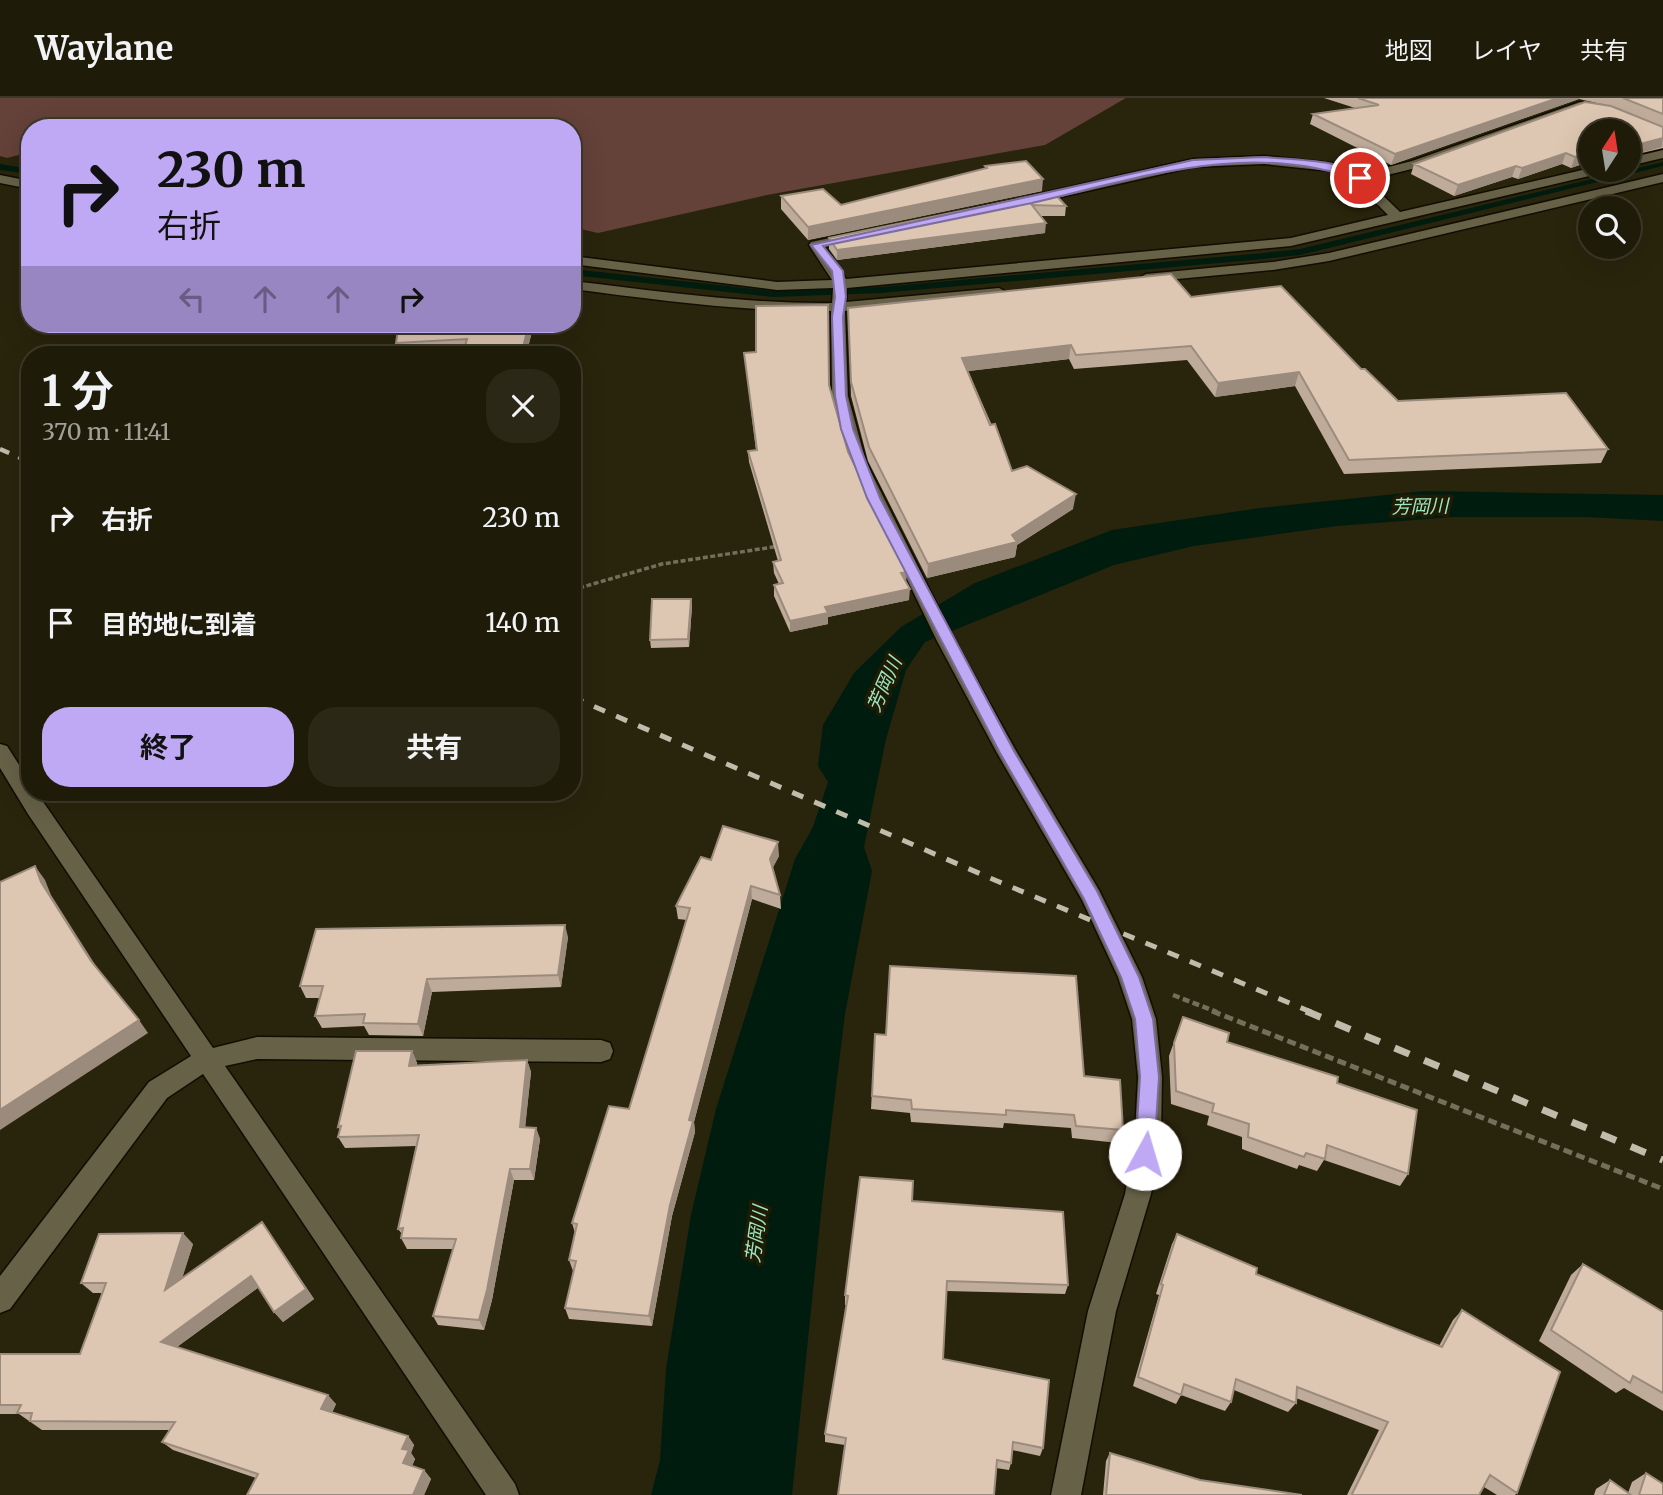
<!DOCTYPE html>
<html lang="ja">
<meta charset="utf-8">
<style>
body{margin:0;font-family:Merriweather,"Noto Sans JP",serif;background:#2c2817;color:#f1f3f6;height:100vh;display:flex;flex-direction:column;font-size:26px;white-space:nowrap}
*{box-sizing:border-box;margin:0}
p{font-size:23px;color:#a1a19c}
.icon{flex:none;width:38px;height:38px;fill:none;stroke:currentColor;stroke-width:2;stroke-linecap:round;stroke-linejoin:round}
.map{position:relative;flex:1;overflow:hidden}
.side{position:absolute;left:21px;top:248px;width:560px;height:455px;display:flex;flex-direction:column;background:#1f1b09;border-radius:28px;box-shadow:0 7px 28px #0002,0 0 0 2px #3c392a}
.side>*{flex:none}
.top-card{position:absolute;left:21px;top:21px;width:560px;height:214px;border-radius:28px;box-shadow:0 7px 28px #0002,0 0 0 2px #3c392a;background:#bfa8f4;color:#111;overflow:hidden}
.needle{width:46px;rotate:12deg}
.controls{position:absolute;left:1578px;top:21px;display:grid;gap:14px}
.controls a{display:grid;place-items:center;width:63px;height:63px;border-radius:50%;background:#1f1b09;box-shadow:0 7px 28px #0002,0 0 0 2px #3c392a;font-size:35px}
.pin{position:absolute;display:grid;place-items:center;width:60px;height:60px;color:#fff;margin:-30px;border:4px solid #fff;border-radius:50%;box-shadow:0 2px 7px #0007}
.me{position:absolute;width:77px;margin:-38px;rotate:6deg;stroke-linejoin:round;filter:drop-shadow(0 0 5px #0008)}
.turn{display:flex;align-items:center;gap:24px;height:147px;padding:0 21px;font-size:32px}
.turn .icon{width:91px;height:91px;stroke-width:2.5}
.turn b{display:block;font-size:49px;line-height:60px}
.lanes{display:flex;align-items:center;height:66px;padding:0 21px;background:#0003;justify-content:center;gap:35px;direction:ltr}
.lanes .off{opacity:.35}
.round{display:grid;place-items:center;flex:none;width:74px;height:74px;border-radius:28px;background:#2c2817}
.overview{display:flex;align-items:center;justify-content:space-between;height:119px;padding:0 21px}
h1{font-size:42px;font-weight:700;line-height:52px}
.action{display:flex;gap:14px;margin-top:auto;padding:14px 21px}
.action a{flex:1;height:80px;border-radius:28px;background:#bfa8f4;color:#111;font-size:28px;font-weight:700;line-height:80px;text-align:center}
.action a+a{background:#2c2817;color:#f1f3f6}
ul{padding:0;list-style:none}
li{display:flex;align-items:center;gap:21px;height:105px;padding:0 21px}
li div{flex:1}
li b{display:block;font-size:26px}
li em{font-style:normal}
header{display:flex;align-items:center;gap:42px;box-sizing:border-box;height:98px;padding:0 35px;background:#1f1b09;border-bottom:2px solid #3c392a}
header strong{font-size:33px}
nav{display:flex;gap:38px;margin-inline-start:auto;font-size:24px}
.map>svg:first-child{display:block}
.green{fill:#644139}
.water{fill:#001c0f}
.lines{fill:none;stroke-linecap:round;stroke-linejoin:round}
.stream{fill:#001c0f;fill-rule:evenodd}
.street-casing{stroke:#120d00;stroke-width:3}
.path-far2{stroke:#746f5b;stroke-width:3.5;stroke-dasharray:5 2.5;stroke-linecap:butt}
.path-far1{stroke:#746f5b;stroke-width:4.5;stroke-dasharray:7 3.5;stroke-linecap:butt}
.path{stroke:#746f5b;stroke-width:5;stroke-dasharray:9 4.5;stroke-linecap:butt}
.street{fill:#666147;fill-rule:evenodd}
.rail-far2{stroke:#bfbcac;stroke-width:4.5;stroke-dasharray:10 10;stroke-linecap:butt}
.rail-far1{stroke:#bfbcac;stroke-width:5;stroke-dasharray:12 12;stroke-linecap:butt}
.rail{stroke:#bfbcac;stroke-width:7;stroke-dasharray:16 16;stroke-linecap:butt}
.wall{fill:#bfab99}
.shaded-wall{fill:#9b8b7d}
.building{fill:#dec7b2;stroke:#9b8b7d;stroke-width:2}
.route{fill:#bfa8f4;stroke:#7c6d9f;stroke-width:2}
.labels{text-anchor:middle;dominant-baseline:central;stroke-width:7;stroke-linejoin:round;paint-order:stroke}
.water-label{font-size:19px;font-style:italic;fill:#9ce7c3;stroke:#201b04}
</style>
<header>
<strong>Waylane</strong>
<nav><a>地図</a><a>レイヤ</a><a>共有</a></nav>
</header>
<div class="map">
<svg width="1663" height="1397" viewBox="0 0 1663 1397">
<rect width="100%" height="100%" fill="#29240c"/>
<path class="green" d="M0,0H1126L1045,47L767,97L598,135L572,129V30H30V54L7,60L0,58Z"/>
<path class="water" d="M1424,393L1663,397V423L1586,419H1453L1337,428L1194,448L1114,467L925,544L906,572L886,641L864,749L872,773L845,916L824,1086L792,1397H651L660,1362L666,1271L691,1117L716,1011L795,761L813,729L828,684L818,668L823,627L854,575L901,529L975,485L1112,432L1260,410Z"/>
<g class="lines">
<path class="stream" d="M1663,64V68L1300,157L1264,161L881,195L773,199L572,177V171L773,193L881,189L1264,155L1300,151Z
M0,66L30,71V76L0,72Z"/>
<defs>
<path id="street" d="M1580,4L1584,6V10L1420,69L1367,82L1400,114L1591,70L1604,72L1602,75L1291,148L847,190L846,204L999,190L1006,194L999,198L845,213L848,298L866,364L955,543L1015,651L1099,792L1142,879L1156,921L1162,979L1161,1036L1151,1096L1116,1213L1081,1397H1051L1088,1213L1125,1096L1135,1036L1138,979L1132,921L1118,879L1082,802L997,655L937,543L850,364L832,298L831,213C744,214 658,202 572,191V183C659,193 745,206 832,205L833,190L777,192L572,166V158L777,184L832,182L809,147L811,144L858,134L863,135V141L825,149L846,181L1291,140L1388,117L1349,78L1330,73L1264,66L1193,69L1030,106L1024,102L1030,98L1193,61L1264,58L1331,65L1357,72L1361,76L1412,63Z
M1663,52V60L1629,68V60Z
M1663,76V84L1329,163L1273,172L1146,184L1139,180L1146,176L1273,164L1329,155Z
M0,77L30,83V91L0,85Z
M0,646L7,648L30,684V695H37L213,950L257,939L601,942L610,945L613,953L610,961L601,964L257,961L225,968L515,1386L519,1397H486L203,976L167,1000L10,1211L0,1215V1178L149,984L191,958L28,716L0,670Z"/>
</defs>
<use href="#street" class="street-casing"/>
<path class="path-far2" d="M572,492L662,466L780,448"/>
<path class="path-far1" d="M1173,897L1217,914"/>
<path class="path" d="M1212,913L1663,1091"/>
<use href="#street" class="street"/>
<path class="rail-far2" d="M0,351L30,364"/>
<path class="rail-far1" d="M572,599L997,783L1311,914"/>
<path class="rail" d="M1306,913L1663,1062"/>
</g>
<path class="wall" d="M1324,0H1663V29L1615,9L1579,1L1391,67L1310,26L1313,16L1355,10Z
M1585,4L1611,8L1663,29V40L1660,41L1663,40V50L1629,58V33H1591V63L1571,70L1562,66L1518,81L1512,79L1454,98L1411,76L1414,66Z
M985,68L1042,93L808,142L781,111V98L841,107L985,71Z
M1053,94L1066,108L1065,118H1040L1045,135L837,162L829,151V140Z
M1191,199L1361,271L1398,303L1608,351L1601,365L1344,376L1295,288L1215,299L1187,262L1074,271L1069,261L968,273L1012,373L1073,411L1017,447L1015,459L927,480L868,363L851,298L848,210Z
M368,226H534L526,257H465L464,253L399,257L396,245L397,236H376L374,229L369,230Z
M744,255L829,287L848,354L906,485L909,502L828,519V526L790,534L774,498V487L779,486L774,475L773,464L778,463L749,364L748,353L756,352Z
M691,501L692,508L689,549L651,550L650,542Z
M779,758L772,771L780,797L781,811L752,801L694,1024L695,1034L672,1118L652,1228L569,1221L565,1210L573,1173L569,1162L575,1135L572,1125L629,1011L687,822L678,821L676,808L711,762Z
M568,839L561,889L432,894L423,938L369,937L364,928L322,930L315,918L320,900H306L300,888Z
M1183,919L1227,944L1337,985L1408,1076L1400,1088L1324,1062L1317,1073L1299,1067L1297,1071L1242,1051V1039L1207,1027L1209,1018L1171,1006L1169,958Z
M875,936L1084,978L1123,1032L1118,1045L1072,1040L1071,1030L1004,1025L1003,1030L911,1024L910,1015L871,1011Z
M412,953L417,965V967L527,962L531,974L525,1029L536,1030L540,1041L534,1082H514L492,1202L484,1232L438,1227L433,1218L453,1151H407L401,1140L402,1136L398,1131L416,1048L345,1050L338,1039L340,1032L338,1029Z
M912,1103L1068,1187L1065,1196L946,1193L943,1261L1043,1350L1040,1358L1012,1352L1011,1365L1009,1372L825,1344V1336L847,1207H845V1197Z
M262,1124L314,1201L283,1224L274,1214L259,1189L177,1249L336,1306L332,1315L408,1338L414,1347L411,1355L415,1361L412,1368L424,1372L431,1381L424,1397H247L256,1380L173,1352L162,1344L169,1332H42L19,1316H0V1256H80L102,1195H93L81,1185L193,1146L182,1180Z
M1177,1136L1256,1176L1439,1248L1453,1222L1462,1212L1517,1395L1515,1397H1497L1484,1389L1479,1397H1347L1379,1332L1296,1300V1305L1288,1314L1234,1292L1231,1304L1225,1313L1181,1297L1176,1306L1133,1288L1159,1197L1156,1196L1172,1146Z
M1583,1166L1661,1213L1663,1212V1313L1624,1290L1616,1295L1539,1243L1571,1177Z
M1110,1355L1200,1382L1302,1397H1103L1106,1363Z
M1646,1375L1663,1397H1594L1596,1391L1610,1382L1628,1395L1632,1384Z"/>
<path class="shaded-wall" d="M1558,0H1580L1579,1L1391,67L1395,56Z
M1663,40L1662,49L1629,58V49Z
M1591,54L1590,63L1571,70L1575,59Z
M1566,55L1562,66L1518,81L1522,70Z
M1516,68L1512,79L1454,98L1458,87Z
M1043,81L1042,93L808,142V129Z
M1046,125L1045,135L837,162V152Z
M529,226H534L526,257H523L522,253Z
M1071,247L1069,261L961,274L962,260Z
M1299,274L1295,288L1215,299L1218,285Z
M1076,396L1073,411L1017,447L1015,459L927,480L928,466L1012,437Z
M907,474L906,485L901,475Z
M910,491L909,502L828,519V526L790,534V523L825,509Z
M691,501L692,508L689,549L688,541Z
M778,744L779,758L770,775V761Z
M35,768L45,782L51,797L101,876L91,863L41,784Z
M751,788L752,801L694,1024L695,1034L672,1118L652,1228L649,1218L670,1107L689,1022Z
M565,827L568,839L561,889L558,877Z
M427,881L432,894L423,938L418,926Z
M139,922L148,935L0,1032V1012Z
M412,953L417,965L414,979L409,968Z
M527,962L531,974L524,1041L520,1029Z
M536,1030L540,1041L534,1082L530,1071Z
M510,1071L514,1082L492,1202L484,1232L479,1222Z
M262,1124L314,1201L283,1224L274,1214Z
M183,1135L193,1146L175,1203L165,1192Z
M251,1178L260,1188L171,1253L161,1244Z
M328,1297L336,1306L329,1320L321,1311Z
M408,1338L414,1347L411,1355L415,1361L410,1373L403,1365L402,1351Z
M424,1372L431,1381L424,1397H413Z"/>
<path class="building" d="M1358,0H1558L1395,56L1313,16L1379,7Z
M1623,0H1663V16Z
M1585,4L1611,8L1663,29V40L1629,49V33H1591V54L1575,59L1566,55L1522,70L1516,68L1458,87L1414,66Z
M1026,63L1043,81L808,129L781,98L823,91L841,107L987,70L985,68Z
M1053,94L1066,108L1032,107L1046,125L837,152L829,140Z
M1171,176L1191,199L1281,188L1361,271H1365L1398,303L1566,295L1608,351L1349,362L1299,274L1218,285L1191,248L1076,257L1071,247L962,260L990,327L995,326L1012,373L1027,368L1076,396L1012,437L1017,444L928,466L869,349L851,284L848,210Z
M828,207L829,287L848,354L907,474L901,475L910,491L825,509L828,515L790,523L774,487L783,485L773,464L781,462L748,353L757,352L744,255L756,254V208Z
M399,226H529L522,253L464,251L467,241L396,245Z
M652,501H691L688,541L650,542Z
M723,728L778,744L770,761L780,797L751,788L689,1022L693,1023L670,1107L649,1218L565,1210L576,1163L569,1162L577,1126L572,1125L609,1008L629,1011L690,810L676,808L701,759L711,762Z
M35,768L41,784L91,863L139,922L0,1012V784Z
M565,827L558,877L427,881L418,926L363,925L365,916L315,918L323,888H300L316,831Z
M890,868L1076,878L1084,978L1120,982L1123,1032L1076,1028L1074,1017L1006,1012V1017L912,1011L911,1002L872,998L875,936L886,937Z
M1183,919L1229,935L1227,944L1338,979L1337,985L1417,1012L1408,1076L1327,1047L1325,1061L1306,1055L1304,1059L1248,1039L1249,1026L1212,1014L1214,1006L1176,993L1174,945Z
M356,953H412L409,968L527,962L520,1029L536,1030L530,1071H510L487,1192L479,1222L433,1218L456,1141L401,1140L403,1130L398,1131L419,1037L338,1039L341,1028L338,1029Z
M860,1079L913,1083L912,1103L1063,1114L1068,1187L947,1183L943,1261L1049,1282L1043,1350L1013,1344L1011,1365L997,1362L994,1397H838L846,1340L825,1336L848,1198L845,1197Z
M262,1124L306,1191L274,1214L251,1178L161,1244L328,1297L321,1311L408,1338L402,1351L409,1352L403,1365L424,1372L413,1397H247L258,1376L162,1344L175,1324L30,1323L32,1315H17L21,1307H0V1256H80L106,1185H81L99,1136L183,1135L165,1192Z
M1177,1136L1257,1170L1256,1176L1442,1249L1462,1212L1560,1274L1517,1395L1490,1377L1479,1397H1353L1352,1396L1388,1324L1297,1289L1296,1305L1236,1281L1231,1304L1184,1286L1181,1297L1138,1279L1163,1187L1161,1186Z
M1583,1166L1663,1214V1295L1633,1278L1630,1285L1551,1232Z
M1110,1355L1200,1382L1302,1397H1106Z
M1646,1375L1663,1386V1397H1639Z
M1610,1382L1631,1397H1604Z"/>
<path class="route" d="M1264,59C1291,62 1345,61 1365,80L1360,83C1252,41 1140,80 1032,105C962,120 892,134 823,148L843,173L846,199L843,219L846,298L853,331L880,400L1014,653L1097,793L1139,879L1153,921L1159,979L1154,1056L1152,1063L1145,1065L1138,1063L1135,1056L1140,979L1135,921L1121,879L1084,801L1000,655L867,400L841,331L835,298L832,219L835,199L832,173L811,147L1193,62Z"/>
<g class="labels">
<g class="water-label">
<text transform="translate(1420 408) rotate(-1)">芳岡川</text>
<text transform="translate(884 586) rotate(-66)">芳岡川</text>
<text transform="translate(756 1136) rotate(-82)">芳岡川</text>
</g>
</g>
</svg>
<div class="controls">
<a><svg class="needle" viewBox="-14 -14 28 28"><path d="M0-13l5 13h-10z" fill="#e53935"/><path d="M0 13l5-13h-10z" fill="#a1a19c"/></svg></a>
<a><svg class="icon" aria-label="search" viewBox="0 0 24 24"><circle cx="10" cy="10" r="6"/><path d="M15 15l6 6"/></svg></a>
</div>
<div class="pin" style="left:1360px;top:80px;background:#d93025"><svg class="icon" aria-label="arrive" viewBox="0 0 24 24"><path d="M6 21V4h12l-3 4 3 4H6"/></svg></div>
<svg class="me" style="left:1145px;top:1056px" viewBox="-20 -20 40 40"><circle r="19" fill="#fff"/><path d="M0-13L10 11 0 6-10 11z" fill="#bfa8f4"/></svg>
<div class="top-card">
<div class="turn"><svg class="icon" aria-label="right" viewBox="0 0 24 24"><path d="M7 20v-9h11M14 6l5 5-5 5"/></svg><div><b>230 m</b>右折</div></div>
<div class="lanes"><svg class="icon off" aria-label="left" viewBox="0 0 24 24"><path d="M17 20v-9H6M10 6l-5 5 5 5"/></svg><svg class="icon off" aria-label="ahead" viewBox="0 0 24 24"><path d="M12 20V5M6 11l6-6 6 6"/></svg><svg class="icon off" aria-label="ahead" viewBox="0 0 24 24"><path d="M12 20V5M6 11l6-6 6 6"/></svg><svg class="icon" aria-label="right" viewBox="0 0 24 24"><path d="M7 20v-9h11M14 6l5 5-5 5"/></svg></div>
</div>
<section class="side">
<div class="overview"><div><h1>1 分</h1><p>370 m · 11:41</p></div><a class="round"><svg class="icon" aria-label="close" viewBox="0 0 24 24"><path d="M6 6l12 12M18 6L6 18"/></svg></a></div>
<ul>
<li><svg class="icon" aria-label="right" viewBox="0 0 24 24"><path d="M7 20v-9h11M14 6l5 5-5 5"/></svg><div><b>右折</b></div><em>230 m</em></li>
<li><svg class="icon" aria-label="arrive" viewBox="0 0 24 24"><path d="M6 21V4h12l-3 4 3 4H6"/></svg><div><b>目的地に到着</b></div><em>140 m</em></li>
</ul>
<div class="action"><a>終了</a><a>共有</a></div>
</section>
</div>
